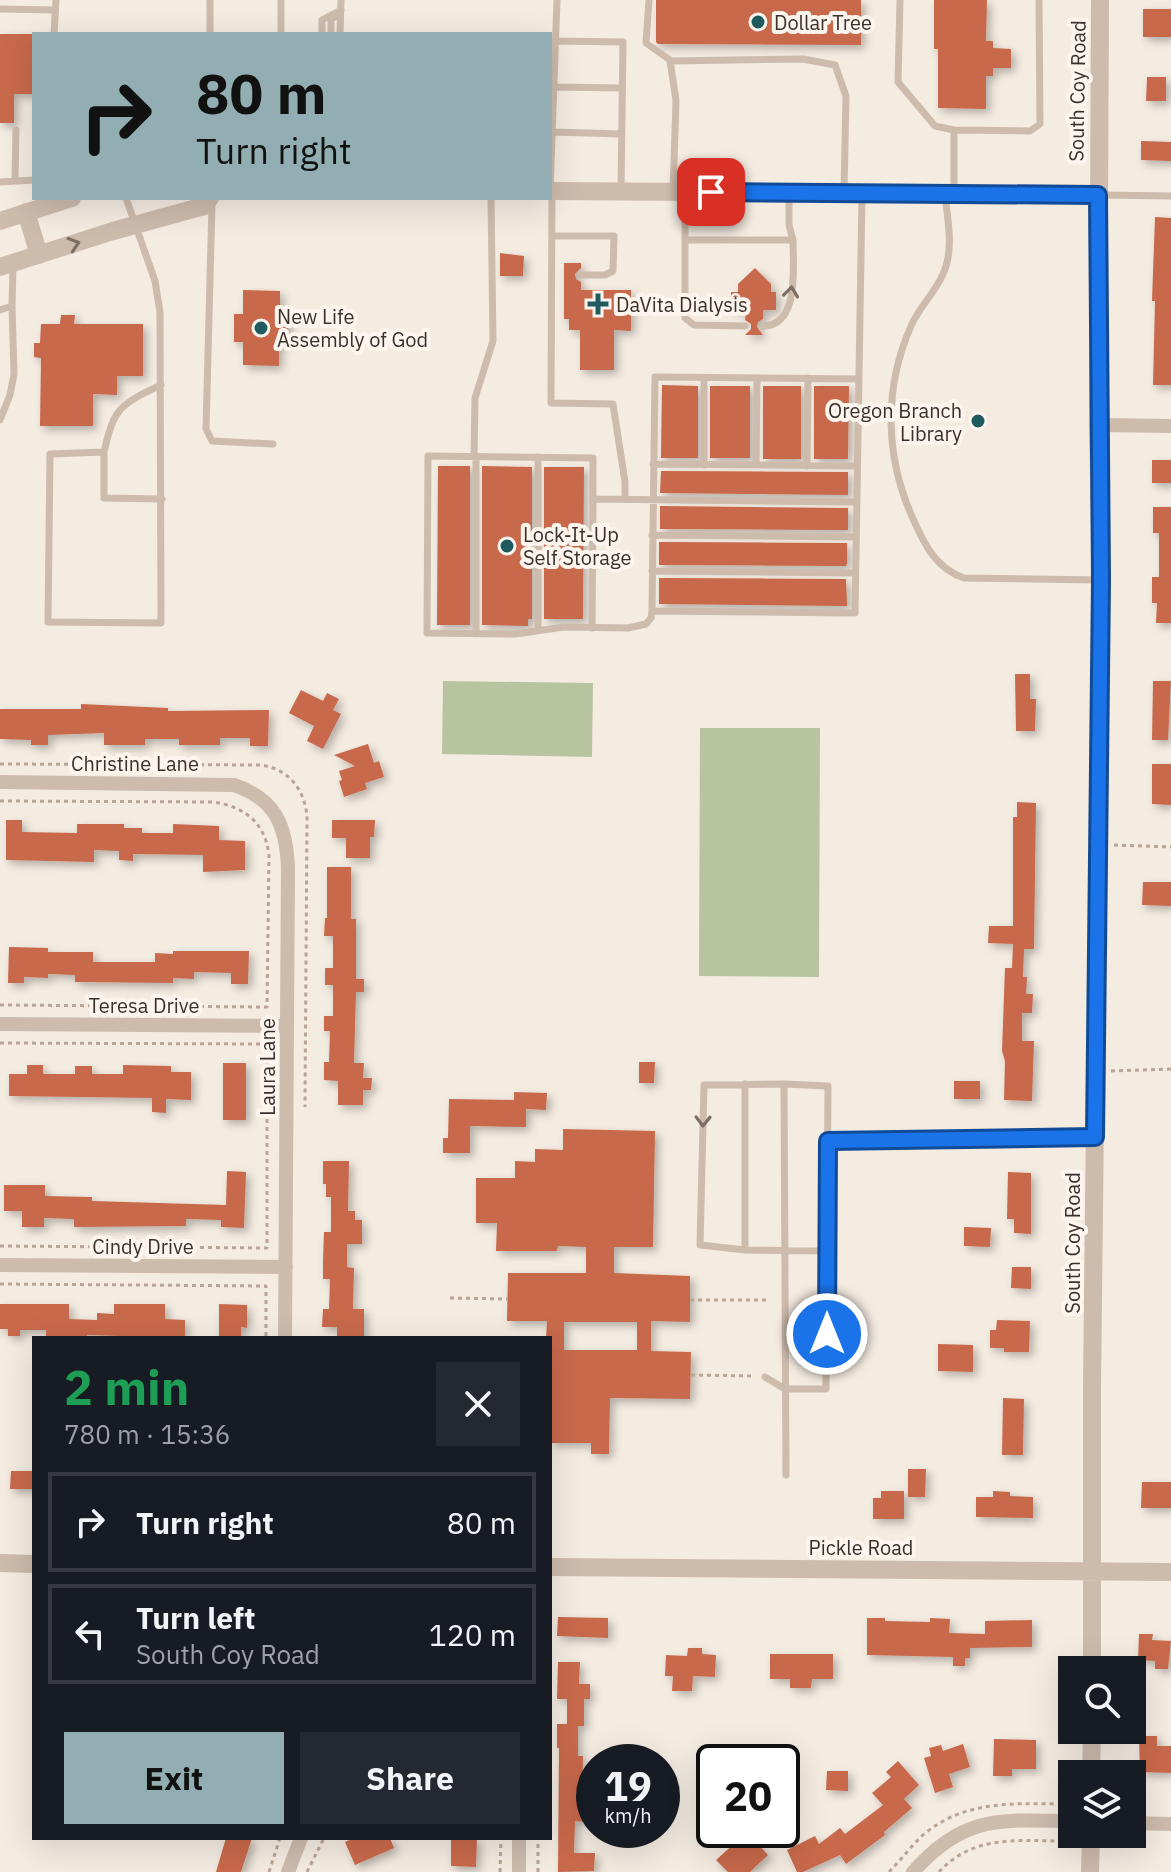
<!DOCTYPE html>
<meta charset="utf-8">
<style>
body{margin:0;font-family:"IBM Plex Sans",sans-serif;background:#242831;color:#f1f3f6;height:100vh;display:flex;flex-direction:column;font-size:30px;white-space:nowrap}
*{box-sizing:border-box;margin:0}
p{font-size:26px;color:#9ea1a6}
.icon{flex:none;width:44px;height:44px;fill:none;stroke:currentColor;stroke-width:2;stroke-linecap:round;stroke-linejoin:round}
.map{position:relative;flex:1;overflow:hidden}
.details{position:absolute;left:32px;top:1336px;width:520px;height:504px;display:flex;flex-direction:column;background:#171b24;border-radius:0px;box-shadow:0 8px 32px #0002}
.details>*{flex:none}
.guide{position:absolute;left:32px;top:32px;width:520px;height:168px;border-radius:0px;box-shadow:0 8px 32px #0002;background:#92aeb2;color:#111;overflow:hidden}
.fabs{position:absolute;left:1058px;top:1656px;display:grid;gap:16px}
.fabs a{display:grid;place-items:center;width:88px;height:88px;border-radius:0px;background:#171b24;box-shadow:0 8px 32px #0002;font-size:40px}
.speed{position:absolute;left:576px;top:1744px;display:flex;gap:16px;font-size:40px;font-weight:700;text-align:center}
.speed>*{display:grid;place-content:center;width:104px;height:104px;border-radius:50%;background:#171b24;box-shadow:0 8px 32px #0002;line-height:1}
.speed small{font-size:20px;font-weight:400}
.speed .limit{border:4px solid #111;border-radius:12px;background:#fff;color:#111}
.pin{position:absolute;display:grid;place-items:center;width:68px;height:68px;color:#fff;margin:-34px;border-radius:16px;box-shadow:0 4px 12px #0006}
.me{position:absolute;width:88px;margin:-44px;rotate:0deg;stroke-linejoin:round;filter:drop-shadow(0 0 6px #0008)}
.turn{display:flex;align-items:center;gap:28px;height:168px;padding:0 32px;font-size:36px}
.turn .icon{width:104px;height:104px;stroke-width:2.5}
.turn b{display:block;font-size:56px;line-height:68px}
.round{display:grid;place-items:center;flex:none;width:84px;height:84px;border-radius:0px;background:#242831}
.headline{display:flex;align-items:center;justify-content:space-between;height:136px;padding:0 32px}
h1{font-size:48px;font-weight:800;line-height:60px;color:#1e9e55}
.cta{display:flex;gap:16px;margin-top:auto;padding:16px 32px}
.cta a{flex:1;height:92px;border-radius:0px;background:#92aeb2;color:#111;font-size:32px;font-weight:800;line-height:92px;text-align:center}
.cta a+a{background:#242831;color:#f1f3f6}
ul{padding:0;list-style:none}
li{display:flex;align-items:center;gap:24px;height:100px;margin:0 16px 12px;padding:0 16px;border:4px solid #363941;border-radius:0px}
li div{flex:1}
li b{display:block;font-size:30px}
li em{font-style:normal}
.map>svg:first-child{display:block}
.green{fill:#b8c4a0}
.building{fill:#c8694b;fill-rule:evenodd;filter:url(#shadow)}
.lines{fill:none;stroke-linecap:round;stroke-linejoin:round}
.path{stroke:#b9a596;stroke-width:3;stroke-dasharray:4 4;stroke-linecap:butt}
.service{stroke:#cdbbac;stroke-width:7}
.minor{stroke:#cdbbac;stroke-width:14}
.tertiary{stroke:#cdbbac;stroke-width:18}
.oneway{stroke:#7d6f65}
.route-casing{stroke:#114b97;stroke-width:20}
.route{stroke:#1a73e8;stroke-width:14}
.poi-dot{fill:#1f5a5e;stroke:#fbf5ee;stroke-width:3}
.labels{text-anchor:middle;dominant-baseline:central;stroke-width:8;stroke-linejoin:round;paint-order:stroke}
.poi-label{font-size:20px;fill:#3b302b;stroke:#fbf5ee;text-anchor:start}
.street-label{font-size:20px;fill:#3b302b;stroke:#fbf5ee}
</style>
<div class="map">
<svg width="1171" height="1872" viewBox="0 0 1171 1872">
<defs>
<filter id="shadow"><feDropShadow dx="4" dy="4" stdDeviation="4" flood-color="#0004"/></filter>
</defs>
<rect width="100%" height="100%" fill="#f4ebe1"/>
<path class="green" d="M443,681L593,683L592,757L442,754Z
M700,728H820L819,977L699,976Z"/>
<path class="building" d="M656,0H861V45L658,44L656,42Z
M934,0H987L986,41H993V48L1011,49V68H993V76H986V109L938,108V49H934Z
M1143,9H1171V37H1143Z
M0,34H34V94H14V123H0Z
M1147,77H1166V101H1146Z
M1141,141L1171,142V161L1141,160Z
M1155,217L1171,218V385H1153L1155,301H1152Z
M500,253L524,256L523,276H500Z
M564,263H581V268L575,274L576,279L581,282V290H631V331L614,330V370H580V330H569V319H564Z
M755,268L771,284V292H776V310H763V319L758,322L757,327L763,335H745L751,329V324L745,320L746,310H731V292H738V284Z
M243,290L280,291V313H288V343H279V366L243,365V342H234V314H243Z
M61,315H75L74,324H143V376H117V395L93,394V426H40L41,358L34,357V343H40L41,324H60Z
M662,385L698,386V458H661Z
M710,386H750V458H710Z
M763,386H801V459H763Z
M814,386H849L848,459H814Z
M1152,460H1171V483H1152Z
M438,466H470V625H437Z
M482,466L532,467V619H528V626L482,625Z
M544,467H584L583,619H544Z
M661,471L848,472V495L660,493Z
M660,506L848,508V530L660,529Z
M1153,507H1171V623H1156L1157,603H1152V577H1159V533H1153Z
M659,542L847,543V563L846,566L659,565Z
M659,578L846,579L847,606L659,604Z
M1015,674H1030V699H1036L1035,731H1016Z
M1153,681H1171L1168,740H1152Z
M301,690L323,701L327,693L339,699L333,710L341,714L323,749L307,741L314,726L289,713Z
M81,704L168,708V711L269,710L268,746H250V738H220V745H179V739H145V745H104V733L48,735V745H31V740L0,739V709H81Z
M368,744L374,763L379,761L384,777L365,783L367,789L344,797L339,781L342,780L339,771L355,766L334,755Z
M1152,764H1171V805L1152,804Z
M1017,802L1036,803L1034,949H1024L1023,977H1027L1026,994H1033L1032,1013H1022V1041H1034L1032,1101L1004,1100L1005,1061L1002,1051L1005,968H1012L1013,944L988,943L989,926H1013V817H1017Z
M6,820H22V832L77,833V824H124V828H142V833H173V824L219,826V840L245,841V870L203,872V855L133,854V861L119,860V851L94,850V862L6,860Z
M332,820H375L374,837H370V858H346V838H332Z
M327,867H351V919H356V979H364V992H356L354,1063H364L363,1078H372L371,1090H363V1105H338V1081L324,1080V1062H329L330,1031H324V1016H333V985H325V968H333V936H324L325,918H327Z
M1143,882H1171V906L1142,905Z
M9,947L48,948V952H93V962H155V953L173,954V951H249L248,984H231V973L194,972V979L173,978V983L75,982V975L48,974V978L24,977V983H8Z
M639,1062H655L654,1083H639Z
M223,1063H246V1120H223Z
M27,1065H43V1074H75V1066H92V1074H123V1065L171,1066V1072H191V1100L166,1099V1113L152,1112V1098L9,1096V1074H27Z
M954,1081H980V1099H954Z
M514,1092L547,1093L546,1110L526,1109V1127L470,1126V1153H443V1138H448L449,1099L514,1100Z
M563,1129L655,1131L653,1247H614V1273L690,1276V1322L651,1321V1351L691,1352L690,1399L610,1398L609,1454H591V1443H550V1338H546L547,1321H507L508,1273H586V1247L558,1246L557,1251H496L497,1223H476V1178H515V1161L535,1162V1149L563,1150ZM564,1322H637V1350H564Z
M323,1161H349L348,1211H355V1220H362V1244H347V1267L354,1268L353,1309H364V1338H337V1327H322L323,1309H329L330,1279H323V1260L324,1232H331V1197H326V1184H323Z
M227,1171L246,1172L244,1228L221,1227V1220L186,1219V1226L74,1227V1219L44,1218V1227H22V1211H4V1185H45V1196L92,1197V1201L226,1205Z
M1008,1172L1031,1173V1234L1014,1233V1219H1007Z
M964,1227L991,1228L990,1247L964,1246Z
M1012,1267H1031V1289L1011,1288Z
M0,1304H69V1319L97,1320V1313L114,1314V1304H165V1319L185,1320V1338L87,1335V1338H46V1330H20V1336H8V1329H0Z
M219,1304L247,1305V1328L241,1327V1338H219Z
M997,1320L1030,1321L1029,1352H1004V1348H990V1330H996Z
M938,1344L973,1345V1372L938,1371Z
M1003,1398L1024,1399L1023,1455H1002Z
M908,1469H926L925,1497H908Z
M11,1471H34V1489H10Z
M1142,1482H1171V1508H1141Z
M881,1491H904V1519H873V1498H881Z
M993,1491L1010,1492V1496L1033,1497V1518L976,1517V1497H993Z
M558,1617L608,1618V1638L557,1636Z
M867,1618H885V1621L930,1622V1618L950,1619L949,1633L985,1634V1621L1032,1620V1647L970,1648V1658H965V1666H953V1657L867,1655Z
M1139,1634H1153L1152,1640L1171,1641L1168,1669H1155V1661L1138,1660Z
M688,1648H702V1654L716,1655L715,1677L693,1676L692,1691H672L673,1676H665L666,1655L687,1656Z
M770,1654H833V1679H812L811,1688H790V1679H770Z
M558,1662H580L579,1684H590V1699H584V1726H578V1756H583L582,1804H585V1822L575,1821L574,1853H595L594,1871L558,1872L559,1748H557V1724H567V1699H557Z
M1139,1736H1157V1746H1171V1773L1140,1772Z
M994,1739L1036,1740V1769H1012V1776H993Z
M963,1744L970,1767L949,1774L953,1787L935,1793L924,1758L931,1756L929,1748L941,1745L943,1751Z
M898,1761L919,1785L904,1799L912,1808L884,1832L885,1835L846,1864L840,1855L803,1872H797L787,1850L815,1836L819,1844L840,1828L845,1834L883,1805L872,1793L891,1777L886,1772Z
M827,1771H848V1791L826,1790Z
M747,1832L768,1855L750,1872H728L716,1860Z
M226,1838H252L241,1872H216Z
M354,1838H390L394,1848L355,1865L345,1842Z
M451,1838H477L476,1867L451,1866Z"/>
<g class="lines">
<path class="path" d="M0,764L261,765C289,769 305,790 307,817L305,1107
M0,801L212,802C244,806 265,822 269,855L267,1007L0,1005
M1114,845L1171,847
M0,1043L264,1044
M1111,1071L1171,1069
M0,1246L267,1248V1040
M0,1284L266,1286V1338
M450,1298L508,1299
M690,1300H766
M691,1375L755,1376
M269,1872L280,1838
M307,1872L324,1838
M500,1872L501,1838
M538,1872V1838
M889,1872C901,1860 911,1846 924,1834C963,1802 1009,1803 1057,1804
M939,1872C971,1837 1012,1840 1056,1841"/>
<path class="service" d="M649,0L646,43L670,60L676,101L673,192
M900,0L898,82L935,126L954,130V191
M0,9L55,10
M54,34L56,0
M210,34V0
M281,34V0
M322,34V20L341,10
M331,34V20L336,15
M340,34L341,0
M556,41L623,42L621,189
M670,61L803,59L835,65L846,96L844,191
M554,87L622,88
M954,130L1030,131L1040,124L1039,0
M552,132L622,134
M15,180L16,130
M0,182L34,180
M550,190L557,0
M552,193L551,403L613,404L625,482V499
M685,194V240H793L789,225V195
M1100,195L1171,196
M945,196C948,220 954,251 943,274C935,293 919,307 911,326C883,390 885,458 914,521C925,546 937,569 964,578L1098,580
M126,198L155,281L160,312L161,623L48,622L50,454L104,452C114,407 121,404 161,385
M212,204L206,429L212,441L273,444
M552,236H614L613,271L605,275H581
M685,240V318L694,325L745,326
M0,310L12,306L13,265
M763,326C800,326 793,266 793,240
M859,379L655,377L652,611L855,613L862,195
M0,420L10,395L14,374L12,306
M104,452V498L162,499
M474,457L475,398L493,341L491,198
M653,464L856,466
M704,465V378
M756,465L757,378
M807,466L808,378
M652,535L855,537
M652,571L855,573
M652,611L651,618L646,624L628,628L564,627L515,634L427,633L428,456L593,458V499L855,502
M592,628L593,499
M538,630V457
M476,634V457
M784,1084L786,1475
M828,1141L1093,1137
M745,1250V1084
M765,1377L785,1389H826L828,1086L784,1084L704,1085L700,1245L745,1250L827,1251"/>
<path class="minor" d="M1098,425L1171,426
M0,782L234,785C276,799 286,826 288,867L285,1338
M0,1024L287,1026
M0,1265L286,1267
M1132,1823L1171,1824
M288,1872L301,1838
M519,1872V1838
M913,1872C964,1814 1001,1820 1072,1821"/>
<path class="tertiary" d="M550,191L1098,195
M26,212L39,255
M0,221L72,198
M0,267L113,231L204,206L210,198
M0,1563L34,1564
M550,1567L1171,1572
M1092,1670V1389L1101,580L1098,425L1100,0
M1091,1774L1092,1730
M1090,1872L1091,1834"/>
</g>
<defs><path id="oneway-chevron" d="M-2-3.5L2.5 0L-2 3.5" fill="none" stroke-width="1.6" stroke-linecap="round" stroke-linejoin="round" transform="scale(2)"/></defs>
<g class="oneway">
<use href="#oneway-chevron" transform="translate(74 244) rotate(-18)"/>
<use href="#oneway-chevron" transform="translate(791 292) rotate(-83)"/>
<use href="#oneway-chevron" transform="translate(703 1121) rotate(91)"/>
</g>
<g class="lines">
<defs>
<path id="route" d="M711,192L1098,195L1101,580L1095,1137L828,1141L827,1334"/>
</defs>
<use href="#route" class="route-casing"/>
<use href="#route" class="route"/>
</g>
<g class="poi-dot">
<circle cx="758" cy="22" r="8"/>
<path d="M594 292h8v8h8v8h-8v8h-8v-8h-8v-8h8z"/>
<circle cx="261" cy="328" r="8"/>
<circle cx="978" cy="421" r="8"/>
<circle cx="507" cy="546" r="8"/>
</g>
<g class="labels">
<g class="poi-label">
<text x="774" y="22">Dollar Tree</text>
<text x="616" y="304">DaVita Dialysis</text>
<text x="277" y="316">New Life<tspan x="277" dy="23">Assembly of God</tspan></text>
<text x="962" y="410" text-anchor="end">Oregon Branch<tspan x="962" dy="23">Library</tspan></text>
<text x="523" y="534">Lock-It-Up<tspan x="523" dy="23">Self Storage</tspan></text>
</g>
<g class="street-label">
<text transform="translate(1077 91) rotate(-89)">South Coy Road</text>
<text x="135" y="763">Christine Lane</text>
<text x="144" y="1005">Teresa Drive</text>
<text transform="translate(267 1067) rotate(-90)">Laura Lane</text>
<text transform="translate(1072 1243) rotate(-90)">South Coy Road</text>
<text x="143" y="1246">Cindy Drive</text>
<text x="861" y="1547">Pickle Road</text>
</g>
</g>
</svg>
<div class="fabs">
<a><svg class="icon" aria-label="search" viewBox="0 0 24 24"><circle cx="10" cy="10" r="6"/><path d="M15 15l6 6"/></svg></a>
<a><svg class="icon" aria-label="layers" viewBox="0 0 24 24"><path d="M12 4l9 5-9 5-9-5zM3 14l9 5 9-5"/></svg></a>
</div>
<div class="speed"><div>19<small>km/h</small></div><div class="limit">20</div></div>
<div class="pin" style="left:711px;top:192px;background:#d93025"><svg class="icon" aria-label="arrive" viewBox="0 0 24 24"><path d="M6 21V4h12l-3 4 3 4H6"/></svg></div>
<svg class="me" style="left:827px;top:1334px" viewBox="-20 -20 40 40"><circle r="17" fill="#1a73e8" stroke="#fff" stroke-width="3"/><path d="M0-11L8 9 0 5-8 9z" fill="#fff"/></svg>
<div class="guide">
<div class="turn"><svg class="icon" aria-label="right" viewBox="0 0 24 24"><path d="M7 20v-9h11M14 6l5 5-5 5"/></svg><div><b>80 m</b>Turn right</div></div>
</div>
<section class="details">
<div class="headline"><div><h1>2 min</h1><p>780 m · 15:36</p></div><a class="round"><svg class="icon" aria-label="close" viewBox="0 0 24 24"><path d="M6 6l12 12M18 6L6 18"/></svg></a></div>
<ul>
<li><svg class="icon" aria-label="right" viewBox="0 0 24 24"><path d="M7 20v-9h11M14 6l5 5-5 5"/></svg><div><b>Turn right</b></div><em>80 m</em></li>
<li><svg class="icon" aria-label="left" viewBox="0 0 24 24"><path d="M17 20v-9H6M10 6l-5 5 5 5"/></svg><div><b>Turn left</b><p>South Coy Road</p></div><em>120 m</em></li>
</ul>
<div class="cta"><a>Exit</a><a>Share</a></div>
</section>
</div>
